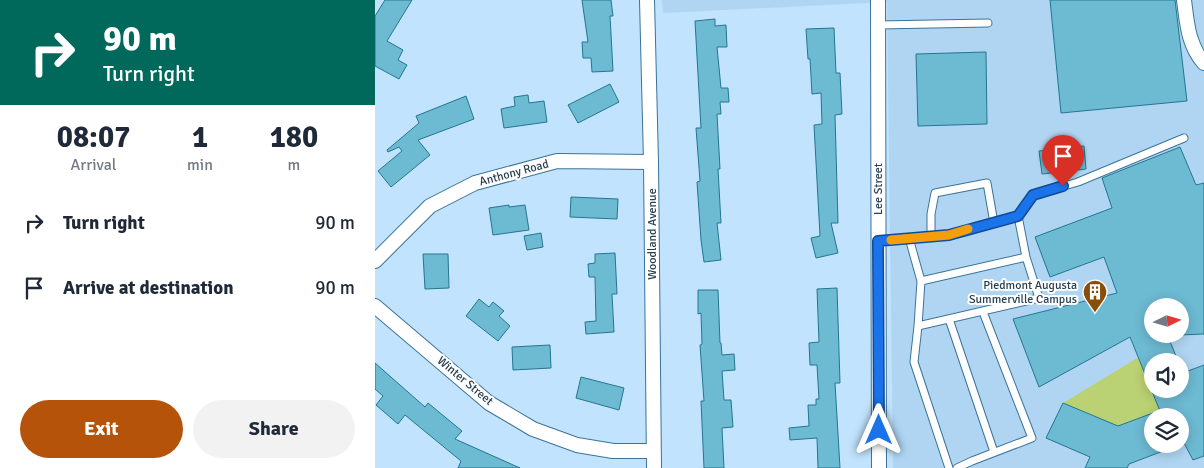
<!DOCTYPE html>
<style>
body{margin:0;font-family:Signika,sans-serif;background:#f2f2f3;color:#1f2937;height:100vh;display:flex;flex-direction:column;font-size:19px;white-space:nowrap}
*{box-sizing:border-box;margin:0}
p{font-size:16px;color:#747a83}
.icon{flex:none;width:28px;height:28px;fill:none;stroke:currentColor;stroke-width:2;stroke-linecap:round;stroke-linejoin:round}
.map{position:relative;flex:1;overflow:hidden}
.side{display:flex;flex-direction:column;background:#fff;width:375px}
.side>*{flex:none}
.top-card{background:#00695c;color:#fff;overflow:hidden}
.needle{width:32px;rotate:85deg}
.buttons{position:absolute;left:769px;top:298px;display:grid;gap:10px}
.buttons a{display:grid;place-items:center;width:45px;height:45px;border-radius:50%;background:#fff;box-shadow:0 2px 12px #0003;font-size:25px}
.pin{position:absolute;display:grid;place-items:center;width:42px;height:42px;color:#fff;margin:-51px -21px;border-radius:50% 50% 50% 0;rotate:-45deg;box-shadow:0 0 5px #0007}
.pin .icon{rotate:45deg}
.me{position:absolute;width:55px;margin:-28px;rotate:0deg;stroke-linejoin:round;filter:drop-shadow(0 0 4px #0008)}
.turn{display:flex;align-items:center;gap:18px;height:105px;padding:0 20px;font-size:22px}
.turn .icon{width:65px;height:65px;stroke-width:2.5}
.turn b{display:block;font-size:35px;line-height:42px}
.eta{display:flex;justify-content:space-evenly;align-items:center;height:85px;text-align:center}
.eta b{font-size:30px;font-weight:800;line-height:35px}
.button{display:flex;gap:10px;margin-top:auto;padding:10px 20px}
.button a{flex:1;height:58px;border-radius:30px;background:#b45309;color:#fff;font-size:20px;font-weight:800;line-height:58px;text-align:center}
.button a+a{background:#f2f2f3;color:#1f2937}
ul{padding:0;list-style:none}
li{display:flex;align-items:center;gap:15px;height:65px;padding:0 20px}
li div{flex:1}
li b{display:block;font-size:19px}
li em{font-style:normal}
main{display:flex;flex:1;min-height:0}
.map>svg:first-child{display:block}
.built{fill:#afd5f2;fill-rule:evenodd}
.green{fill:#bad273}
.building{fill:#6dbad3;stroke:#24768e}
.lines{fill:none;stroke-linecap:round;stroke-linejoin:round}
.lane-casing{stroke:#3b7399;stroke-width:9}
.street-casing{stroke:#3b7399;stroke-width:16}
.lane{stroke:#fff;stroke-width:7}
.street{stroke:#fff;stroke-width:14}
.route-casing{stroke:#114b97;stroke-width:12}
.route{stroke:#1a73e8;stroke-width:9}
.slow{stroke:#f59e0b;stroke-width:9}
.labels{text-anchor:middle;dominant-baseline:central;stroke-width:4;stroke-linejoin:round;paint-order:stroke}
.street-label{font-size:12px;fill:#273f50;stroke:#fff}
.poi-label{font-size:12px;fill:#273f50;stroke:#fff;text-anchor:end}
</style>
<main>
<section class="side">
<div class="top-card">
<div class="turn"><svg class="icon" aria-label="right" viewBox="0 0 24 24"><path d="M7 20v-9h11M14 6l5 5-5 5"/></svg><div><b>90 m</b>Turn right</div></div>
</div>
<div class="eta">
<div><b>08:07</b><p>Arrival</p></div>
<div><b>1</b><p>min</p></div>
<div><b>180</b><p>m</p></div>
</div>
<ul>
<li><svg class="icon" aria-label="right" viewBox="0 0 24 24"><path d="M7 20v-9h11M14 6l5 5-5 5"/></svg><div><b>Turn right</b></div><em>90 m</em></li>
<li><svg class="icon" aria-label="arrive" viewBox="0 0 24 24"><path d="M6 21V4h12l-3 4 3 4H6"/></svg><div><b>Arrive at destination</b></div><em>90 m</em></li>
</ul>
<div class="button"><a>Exit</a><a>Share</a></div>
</section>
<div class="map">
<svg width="829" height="468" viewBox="0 0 829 468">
<rect width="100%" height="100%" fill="#c1e3fd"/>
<path class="built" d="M287,0H829V468H518L512,2L288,13ZM778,306H805V334H778ZM778,361H805V389H778ZM778,416H805V444H778Z"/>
<path class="green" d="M764,357L785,410L743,426L688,403Z"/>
<path class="building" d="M10,0H37L12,41L28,50L23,60L32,65L24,79L0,66V16Z
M207,0H236L238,16H235L238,71L217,72L216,58H208L207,42H213Z
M675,0H800L812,101L686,113Z
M340,19V26L351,25L352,47H342L346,88H353L354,102H345L346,114H342L345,169H343L346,223H342L346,260L329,262L326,240L322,182L325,181L321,128H326L320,21Z
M459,28L461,73H465L467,114L460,115L463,223H456L463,253L441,258L436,238L445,236L439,125L447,124L446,93L437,94L435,59H433L431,29Z
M611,52L612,124L543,126L541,54Z
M235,84L244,102L203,123L193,105Z
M153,95L154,103L169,101L172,122L129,128L126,109L140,106L139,97Z
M91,96L99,119L43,140L55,155L16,187L3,171L27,151L24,147L13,152L12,150L44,123L41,116Z
M709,146L711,169L667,174L664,151Z
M805,147L821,185L829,183V334L805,335V306H778V334H792L803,361H778V389H805V374L829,365V456L818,460L809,443L754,464L752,468H710L715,457L671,438L688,403L743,426L778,413V444H805V416H787L755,337L664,387L638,319L742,293L729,257L675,277L660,237L737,208L727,178Z
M196,197L243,199L242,219L195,217Z
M134,205V207L150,205L154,230L118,235L114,208Z
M166,233L168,247L152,250L149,236Z
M240,253L242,294H237L239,332L211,334L210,322L221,321L220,277H214L213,264L220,263V254Z
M48,254H73L74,288L50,289Z
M462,288L465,383H460L465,468H443L442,438L415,440L414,428L434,426L433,405H441V399H444L442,365H435L434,343L444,342L442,289Z
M323,290H343L345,343H346L347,355L359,354L360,370L347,371L349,400H356L358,427L347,428L349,468H329L326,401H329L325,345L327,344L326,313L323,314Z
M104,299L114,307L118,302L129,311L124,316L135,326L123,341L91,316Z
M175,345L176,368L138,370L137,347Z
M0,363L50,407L53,403L87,431L80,439L145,468H83L86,461L30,415L23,424L1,405L8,396L0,389Z
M206,377L249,388L244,410L201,398Z"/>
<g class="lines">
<defs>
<path id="lane" d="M503,25L613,23
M556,236V214L560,193L612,183L619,223
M534,238L546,281L543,326L539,362L574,468
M503,241L574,235L643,216L658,195L703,182L809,138
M546,281L651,257
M574,319L619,452
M543,326L664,298L651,257L643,216
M582,468L597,461L657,438L608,312"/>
<path id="street" d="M272,0L276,162L279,468
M503,0L504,468
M809,0C812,23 813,45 829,63
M0,261L55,206L100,183L182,161L276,162
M0,306L114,403L158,429L202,445L238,451H278"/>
</defs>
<use href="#lane" class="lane-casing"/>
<use href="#street" class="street-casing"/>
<use href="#lane" class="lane"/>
<use href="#street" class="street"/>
</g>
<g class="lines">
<defs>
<path id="route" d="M504,430L503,241L574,235L643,216L658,195L688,186"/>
</defs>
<use href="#route" class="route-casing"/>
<use href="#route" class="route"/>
<path class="slow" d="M516,240L574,235L593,229"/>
</g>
<defs>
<symbol id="building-pin" viewBox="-11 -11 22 30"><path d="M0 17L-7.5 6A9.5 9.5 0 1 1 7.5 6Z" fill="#8a4e0b" stroke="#fff"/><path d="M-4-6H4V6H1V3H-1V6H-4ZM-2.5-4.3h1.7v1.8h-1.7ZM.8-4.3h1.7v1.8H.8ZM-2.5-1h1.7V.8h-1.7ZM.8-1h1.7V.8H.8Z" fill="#fff"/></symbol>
</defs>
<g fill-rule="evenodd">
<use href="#building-pin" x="706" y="278" width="28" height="38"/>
</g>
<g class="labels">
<g class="street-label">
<text transform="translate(139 173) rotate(-15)">Anthony Road</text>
<text transform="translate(503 189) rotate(-90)">Lee Street</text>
<text transform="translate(277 234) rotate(-90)">Woodland Avenue</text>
<text transform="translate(90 381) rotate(40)">Winter Street</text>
</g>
<g class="poi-label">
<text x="702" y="285">Piedmont Augusta<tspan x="702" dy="14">Summerville Campus</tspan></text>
</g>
</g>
</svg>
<div class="buttons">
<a><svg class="needle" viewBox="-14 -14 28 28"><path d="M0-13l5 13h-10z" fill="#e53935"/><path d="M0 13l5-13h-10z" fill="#747a83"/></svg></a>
<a><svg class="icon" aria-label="sound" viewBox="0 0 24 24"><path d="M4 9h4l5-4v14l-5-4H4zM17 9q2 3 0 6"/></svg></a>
<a><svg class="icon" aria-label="layers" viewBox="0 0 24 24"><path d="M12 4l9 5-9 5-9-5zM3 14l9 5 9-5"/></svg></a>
</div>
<div class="pin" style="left:688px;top:186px;background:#d93025"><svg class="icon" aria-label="arrive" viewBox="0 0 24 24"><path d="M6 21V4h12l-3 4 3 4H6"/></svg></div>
<svg class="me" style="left:504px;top:430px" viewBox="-20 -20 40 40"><path d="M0-17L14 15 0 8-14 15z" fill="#1a73e8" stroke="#fff" stroke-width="4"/></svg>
</div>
</main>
